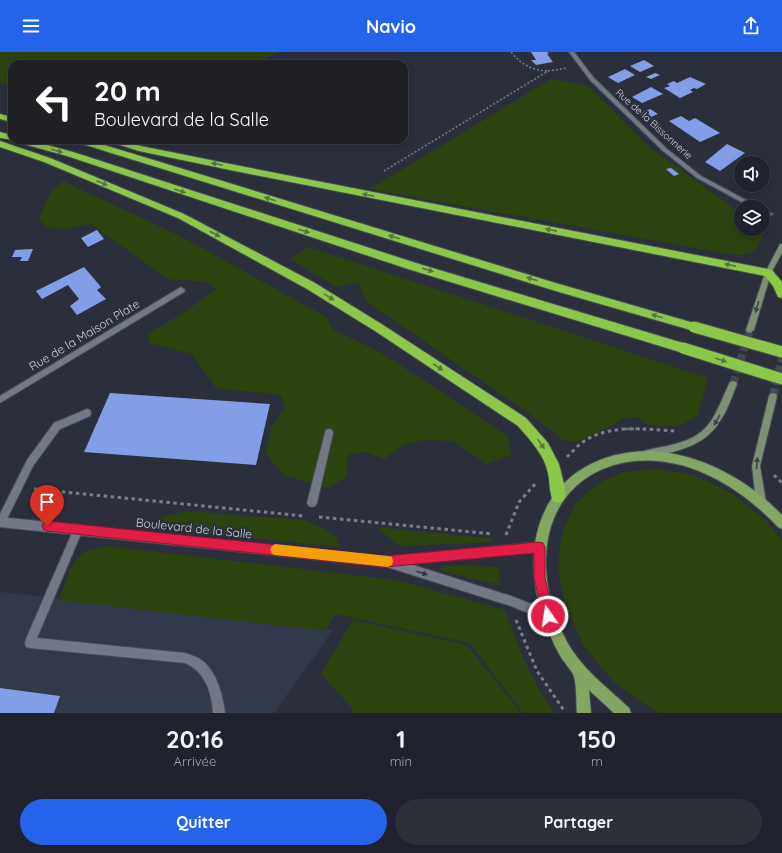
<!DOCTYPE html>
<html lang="fr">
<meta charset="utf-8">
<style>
body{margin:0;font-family:Quicksand,sans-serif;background:#2d2f39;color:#f1f3f6;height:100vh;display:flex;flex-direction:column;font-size:15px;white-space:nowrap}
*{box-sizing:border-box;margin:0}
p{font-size:13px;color:#a2a4aa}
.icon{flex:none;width:22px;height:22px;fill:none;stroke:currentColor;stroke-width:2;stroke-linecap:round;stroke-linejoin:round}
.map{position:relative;height:661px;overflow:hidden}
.side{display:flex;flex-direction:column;background:#20232d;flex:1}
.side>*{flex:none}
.top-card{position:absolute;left:8px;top:8px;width:400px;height:84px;border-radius:12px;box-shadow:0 2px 10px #0003,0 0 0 1px #3d4049;background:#202124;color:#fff;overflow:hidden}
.controls{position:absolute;left:734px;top:104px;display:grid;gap:8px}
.controls a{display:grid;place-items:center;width:36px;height:36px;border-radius:50%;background:#20232d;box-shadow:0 2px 10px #0003,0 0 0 1px #3d4049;font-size:20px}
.pin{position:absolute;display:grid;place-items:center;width:34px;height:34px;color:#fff;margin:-41px -17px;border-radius:50% 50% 50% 0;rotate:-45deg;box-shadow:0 0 4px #0007}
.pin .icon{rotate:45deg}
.me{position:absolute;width:44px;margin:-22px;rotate:347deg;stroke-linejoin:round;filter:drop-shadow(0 0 3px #0008)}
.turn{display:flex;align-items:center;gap:14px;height:84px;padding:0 20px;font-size:18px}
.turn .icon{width:52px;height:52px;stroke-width:2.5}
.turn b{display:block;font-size:28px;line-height:34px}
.eta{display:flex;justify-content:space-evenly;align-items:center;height:68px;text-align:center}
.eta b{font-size:24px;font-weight:700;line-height:28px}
.primary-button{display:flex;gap:8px;margin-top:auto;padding:8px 20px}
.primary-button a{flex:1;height:46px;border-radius:24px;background:#2563eb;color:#fff;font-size:16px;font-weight:700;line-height:46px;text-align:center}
.primary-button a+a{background:#2d2f39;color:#f1f3f6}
header{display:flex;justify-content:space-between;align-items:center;height:52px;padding:0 20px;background:#2563eb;color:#fff;font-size:18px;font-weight:700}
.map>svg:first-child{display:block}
.built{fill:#32394b}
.green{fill:#2c4310}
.building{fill:#839de7}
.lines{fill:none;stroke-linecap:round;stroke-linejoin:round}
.secondary-tunnel{stroke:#444754;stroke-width:8;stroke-dasharray:8 3.5;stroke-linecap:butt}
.lane-casing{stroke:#484b56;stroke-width:2}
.street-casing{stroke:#484b56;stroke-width:2}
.secondary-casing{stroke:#484b56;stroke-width:2}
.primary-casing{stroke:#484b56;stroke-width:2}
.highway-casing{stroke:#484b56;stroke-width:2}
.path-far2{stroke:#797d87;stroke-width:1.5;stroke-dasharray:2 2;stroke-linecap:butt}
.path-far1{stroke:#797d87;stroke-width:2.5;stroke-dasharray:3 3;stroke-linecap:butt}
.path{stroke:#797d87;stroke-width:3;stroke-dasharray:3.5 3.5;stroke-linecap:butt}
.lane{fill:#737887;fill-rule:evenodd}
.street{fill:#737887;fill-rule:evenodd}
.secondary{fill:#7b9075;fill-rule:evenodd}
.primary{fill:#83a762;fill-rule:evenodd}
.highway{fill:#8dc74a;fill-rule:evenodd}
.highway-bridge-casing{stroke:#484b56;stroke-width:13;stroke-linecap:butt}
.highway-bridge{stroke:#8dc74a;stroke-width:11}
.oneway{fill:#577342}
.oneway2{fill:#3f474a}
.oneway3{fill:#323644}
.route{fill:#e11d48;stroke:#92132f}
.slow{fill:#f59e0b}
.labels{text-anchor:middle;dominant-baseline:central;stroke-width:4;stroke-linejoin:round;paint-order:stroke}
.far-street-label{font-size:10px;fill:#cfd2da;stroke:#2b2f3c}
.street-label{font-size:12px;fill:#cfd2da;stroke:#2b2f3c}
</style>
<header><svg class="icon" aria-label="menu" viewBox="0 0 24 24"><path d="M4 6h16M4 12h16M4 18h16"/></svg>Navio<svg class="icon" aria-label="share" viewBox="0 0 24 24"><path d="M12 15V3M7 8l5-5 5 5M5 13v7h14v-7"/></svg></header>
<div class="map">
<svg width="782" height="661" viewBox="0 0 782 661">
<rect width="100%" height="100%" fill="#2b2f3c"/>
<path class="built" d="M0,540L333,578L274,661H0Z"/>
<path class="green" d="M0,0H279L253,12H12V33L0,31Z
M551,27L587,33L649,95L741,161V177H762C763,184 762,186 759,192C752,205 741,203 728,202L370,137Z
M63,129L182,185L326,265L334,278L380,300L508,384L511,403L487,412L453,389L424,388L404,393L384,407L366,400L347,402V424L328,436L285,424L265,401L272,374L285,356L281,343L216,336L192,302L149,291L148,282L180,263L217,237L207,230L168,227L91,172L64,177L46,175L39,167L51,139Z
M308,195L708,326L697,364L678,374L649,373L638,365L623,366L605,377L580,389H564L530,362L367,250L358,231L336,235L290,207Z
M656,417L694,423L731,441L766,468L782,489V661H660L653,658L614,630L584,594L565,554L558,516L562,481L575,452L597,432L624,420Z
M187,459L304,468L327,478L336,484L339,495L161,476V465Z
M375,475L495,487L493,490L399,494Z
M106,494L396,528L505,558L522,604L538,636L555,661H523L470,591L335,562L325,579L59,548C64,535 71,508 85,500C91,497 100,496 106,494Z
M446,513L499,515L500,533L446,520L441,517L442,514Z
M353,568L467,593L521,661H352L353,657L321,622Z"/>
<path class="building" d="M531,0H547L549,2H547L553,10L536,13L531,8H536Z
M644,8L654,14L640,20L630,14Z
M625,17L635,23L618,31L608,25Z
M655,21L660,23L651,27L646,25Z
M690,25L706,32L697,37L694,36L690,38L693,40L680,46L664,36L670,34L667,32L674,29L677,31Z
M651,35L663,42L642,51L632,45Z
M650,57L658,62L646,67L639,62Z
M681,64L689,69L695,66L720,81L700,90L669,69Z
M727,92L745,101L720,119L705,110Z
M671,116L679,122L674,124L666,117Z
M97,178L104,187L88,195L81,186Z
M33,197L28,209H20L22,205H12L15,198Z
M84,215L101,235L97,238L106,247L77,263L70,254L79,247L68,233L42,247L36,239Z
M110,341L270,352L256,413L84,400Z
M0,636L60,644L54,661H0Z"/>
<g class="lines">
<path class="secondary-tunnel" d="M733,332L750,278
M773,344L782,304"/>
<defs>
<path id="lane" d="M181,235L185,238L184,240L0,351V344Z
M87,357L90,358L91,361L90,364L60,377L33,414L4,473L0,474V462L27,408L54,371Z
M329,377L332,378L333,381L317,451L315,454L312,455L309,454L307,451L325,381L326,378Z
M78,472L81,474L83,477L37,586L185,601C190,603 196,604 200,607C216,617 223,643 225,661H213C212,641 205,619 185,611L30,596L26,595L25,591L26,587L75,474Z"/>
<path id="street" d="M569,0H574L594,26L667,97L701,124L759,155H751L697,126L663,99L590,28Z
M763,157L773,162L770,164L763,161Z
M0,465L385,505L539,490L542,492L544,495L542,498L539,500L410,512L511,544L552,560L553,564L552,568L548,569L511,554L387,515L0,475Z"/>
<path id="secondary" d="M780,192H782V201L771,221L754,278L750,281L747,280L746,278L765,221Z
M733,329L736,330L737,332C732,344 728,358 720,369C705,395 674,400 647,406L644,405L643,402L644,399C654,396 664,395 675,392C713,382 715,361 730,330Z
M773,341L776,342L777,344L760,414L766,450L764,453L761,454L758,453L756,450L752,414L769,344L770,342Z"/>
<path id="primary" d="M647,399C698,400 747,427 782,463V477L778,475C753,449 725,428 691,416C620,392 548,426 546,506C545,538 555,571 572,598C587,621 609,637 629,656L631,661H614L589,638L591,661H577C576,651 577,630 573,622C570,617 566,612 562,607C552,590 544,570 539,551C518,470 560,401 647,399Z"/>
<path id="highway" d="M0,62L12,65V70L0,67Z
M0,80L12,83V88H14L0,86Z
M15,88H29L73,100L416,211L683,291L687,293L689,296L687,299L683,301L408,217L67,104L16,90Z
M75,88H88L559,232L694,271L698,272L700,275L698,278L694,279L559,240L76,90Z
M109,88H122L141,94L230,112L768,217L772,218L782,230V246L778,245L773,234L765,224L230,118L139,99L110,90Z
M0,89L50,106L184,162L315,231L383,273L526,366L548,391L559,412L564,432L565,444L563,449L558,451L553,449C549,440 550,430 548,421C544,402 530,388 518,374L375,279L307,237L178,166L44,110L0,95Z"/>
</defs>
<use href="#lane" class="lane-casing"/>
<use href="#street" class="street-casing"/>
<use href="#secondary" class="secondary-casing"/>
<use href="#primary" class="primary-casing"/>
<use href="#highway" class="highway-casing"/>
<path class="path-far2" d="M511,0C522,13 531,18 548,19
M384,119L548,19L567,16"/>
<path class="path-far1" d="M625,377H648"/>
<path class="path" d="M567,405C572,400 577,394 583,390C609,372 644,377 674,379
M774,423L782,431
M34,437L304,464
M319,465L493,482
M506,483L519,450L537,430
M516,568L537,619L565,660"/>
<use href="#lane" class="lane"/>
<use href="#street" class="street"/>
<use href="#secondary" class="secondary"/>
<use href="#primary" class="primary"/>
<use href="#highway" class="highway"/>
<defs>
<path id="highway-bridge" d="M694,275L782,300
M683,296L782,327"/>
</defs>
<use href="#highway-bridge" class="highway-bridge-casing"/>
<use href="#highway-bridge" class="highway-bridge"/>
</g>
<defs><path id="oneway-solid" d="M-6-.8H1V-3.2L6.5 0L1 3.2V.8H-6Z"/></defs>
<g class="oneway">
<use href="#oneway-solid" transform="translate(57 99) rotate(16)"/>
<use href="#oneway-solid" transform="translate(217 112) rotate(-168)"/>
<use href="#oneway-solid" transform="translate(102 131) rotate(23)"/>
<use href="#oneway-solid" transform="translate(180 139) rotate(18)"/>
<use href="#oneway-solid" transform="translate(368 143) rotate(-169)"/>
<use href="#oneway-solid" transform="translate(270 147) rotate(-163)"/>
<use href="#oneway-solid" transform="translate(551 178) rotate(-169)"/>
<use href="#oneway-solid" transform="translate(304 179) rotate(18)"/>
<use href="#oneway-solid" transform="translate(215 182) rotate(28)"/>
<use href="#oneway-solid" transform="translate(394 185) rotate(-163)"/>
<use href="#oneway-solid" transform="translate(730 213) rotate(-169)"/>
<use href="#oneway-solid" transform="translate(428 218) rotate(17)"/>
<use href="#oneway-solid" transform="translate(532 227) rotate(-163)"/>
<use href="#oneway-solid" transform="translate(329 245) rotate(32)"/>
<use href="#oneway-solid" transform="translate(657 264) rotate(-164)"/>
<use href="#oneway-solid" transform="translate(721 308) rotate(17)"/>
<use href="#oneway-solid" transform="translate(438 315) rotate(33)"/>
<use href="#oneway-solid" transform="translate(541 392) rotate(55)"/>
</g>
<g class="oneway2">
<use href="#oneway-solid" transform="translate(757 255) rotate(107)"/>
<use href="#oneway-solid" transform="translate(717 368) rotate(120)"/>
<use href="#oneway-solid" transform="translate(757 411) rotate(-86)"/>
</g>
<use class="oneway3" href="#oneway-solid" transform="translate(422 521) rotate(18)"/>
<path class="route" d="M47,469L385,504L539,490L543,491L545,495V526L554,564L553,568L548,570L544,568L543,564L534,526V501L385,515L47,479L44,478L42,474L44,470Z"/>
<path class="slow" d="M275,492L388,504L392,505L393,509L392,513L388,515L275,503L272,502L270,498L272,494Z"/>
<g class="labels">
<g class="far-street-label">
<text transform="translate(654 72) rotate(42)">Rue de la Bissonnerie</text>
</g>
<g class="street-label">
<text transform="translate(84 283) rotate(-31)">Rue de la Maison Plate</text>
<text transform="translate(194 476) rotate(6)">Boulevard de la Salle</text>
</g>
</g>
</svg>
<div class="controls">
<a><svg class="icon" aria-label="sound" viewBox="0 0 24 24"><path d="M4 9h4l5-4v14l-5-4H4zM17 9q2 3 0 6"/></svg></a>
<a><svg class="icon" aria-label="layers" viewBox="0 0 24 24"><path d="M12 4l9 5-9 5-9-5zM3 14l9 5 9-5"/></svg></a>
</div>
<div class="pin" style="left:47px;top:474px;background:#d93025"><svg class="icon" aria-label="arrive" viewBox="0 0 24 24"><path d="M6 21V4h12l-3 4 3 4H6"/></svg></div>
<svg class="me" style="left:548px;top:564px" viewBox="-20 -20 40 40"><circle r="17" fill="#e11d48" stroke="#fff" stroke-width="3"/><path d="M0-11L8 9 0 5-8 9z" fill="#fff"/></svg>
<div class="top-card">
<div class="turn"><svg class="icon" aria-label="left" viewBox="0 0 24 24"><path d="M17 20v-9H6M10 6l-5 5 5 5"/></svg><div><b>20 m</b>Boulevard de la Salle</div></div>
</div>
</div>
<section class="side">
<div class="eta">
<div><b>20:16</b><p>Arrivée</p></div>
<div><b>1</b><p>min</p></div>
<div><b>150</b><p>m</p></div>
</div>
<div class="primary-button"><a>Quitter</a><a>Partager</a></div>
</section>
